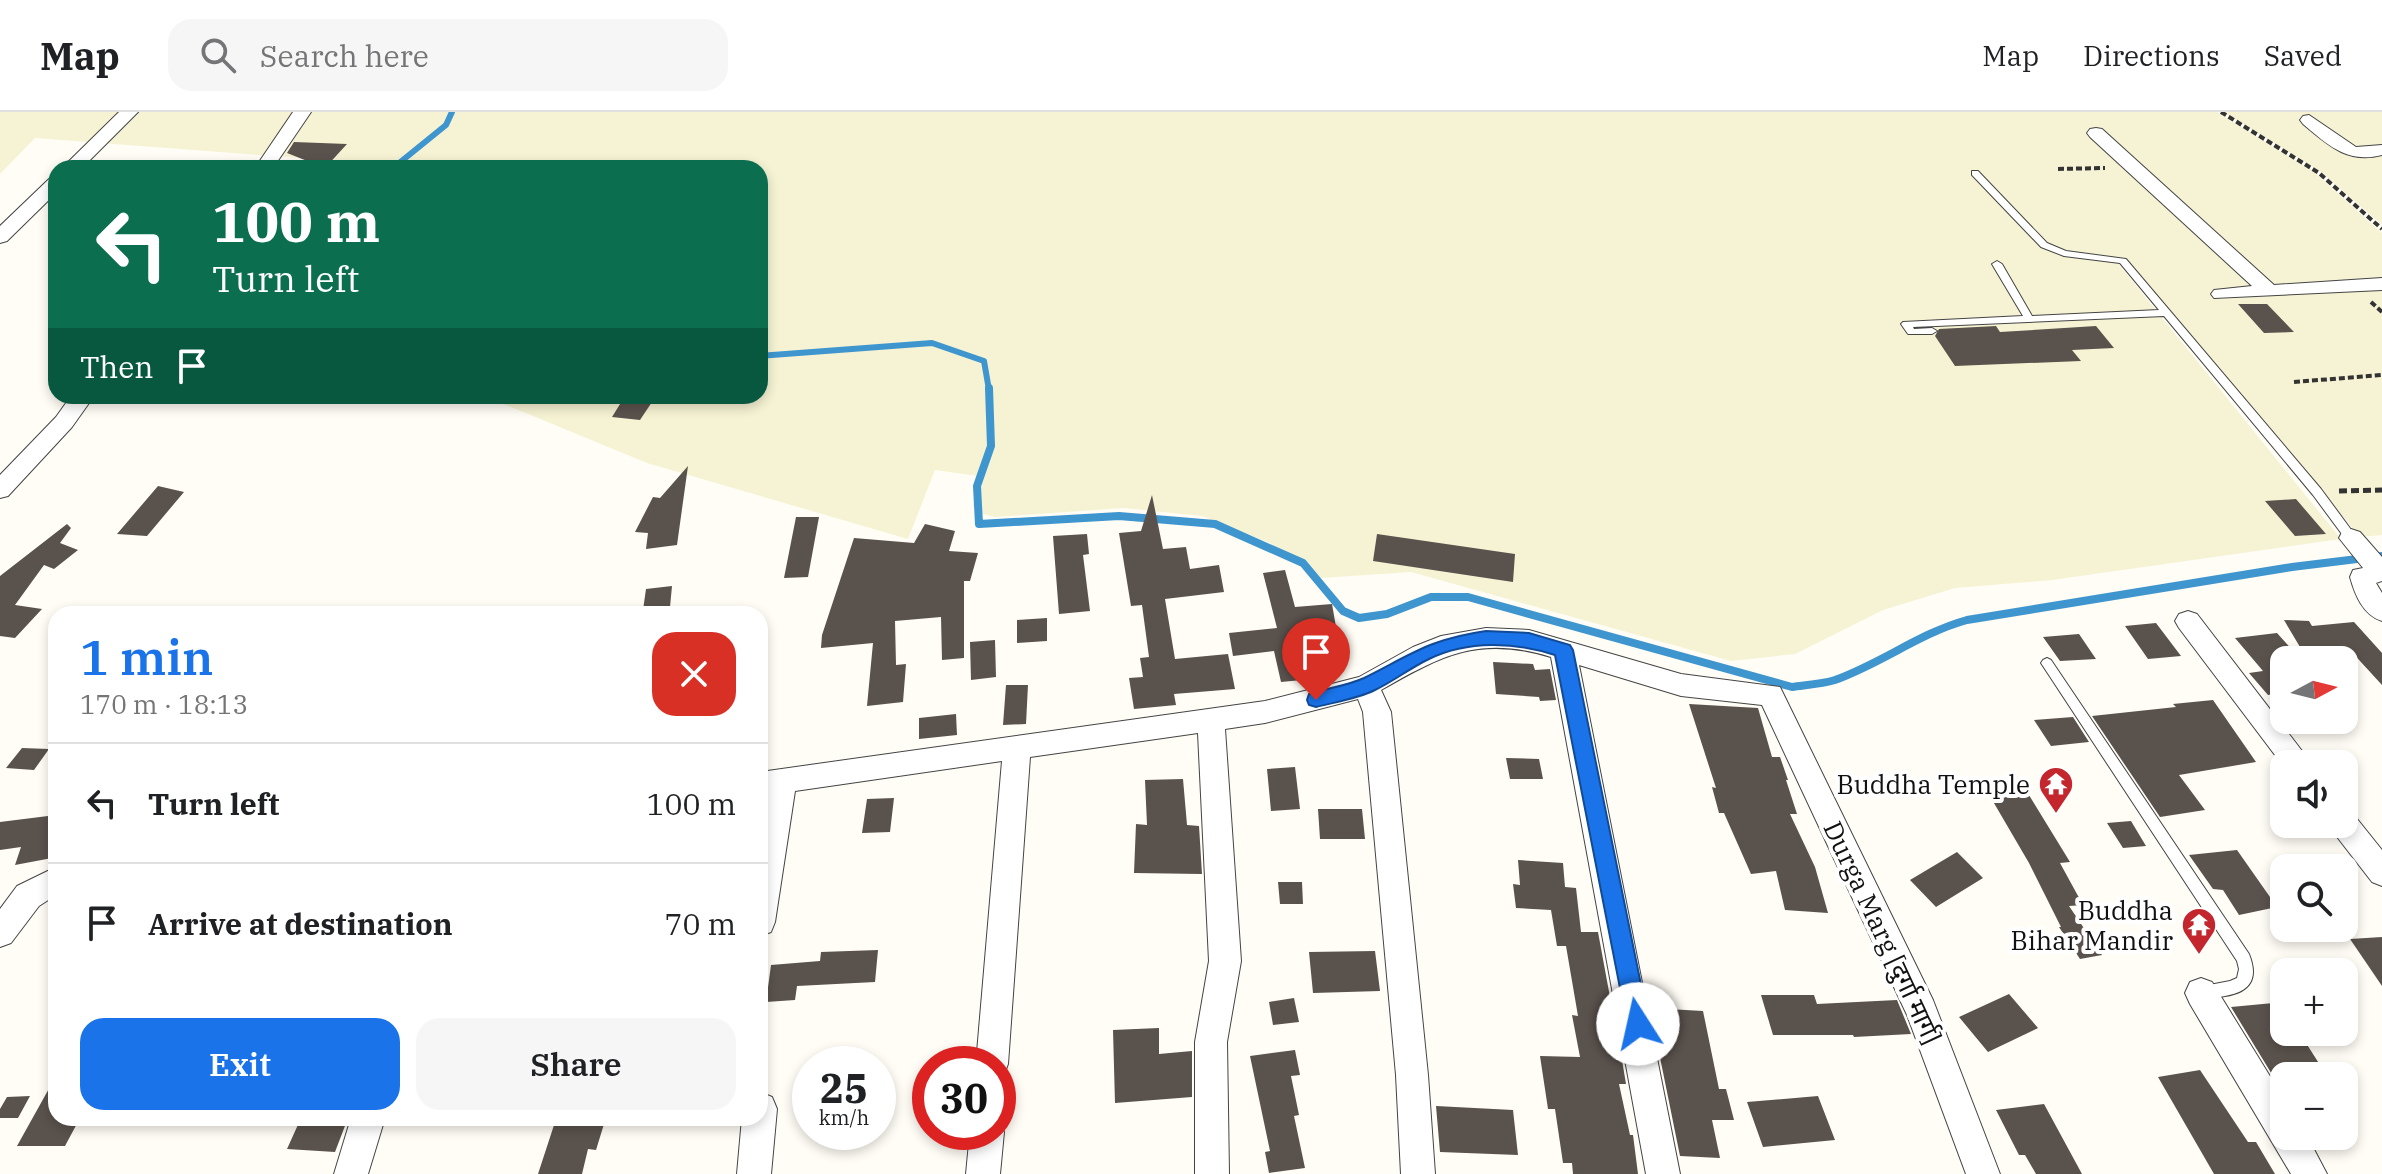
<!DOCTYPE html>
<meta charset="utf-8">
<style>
body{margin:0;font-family:"IBM Plex Serif","Noto Sans Devanagari",serif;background:#f6f6f6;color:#202124;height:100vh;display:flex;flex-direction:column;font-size:30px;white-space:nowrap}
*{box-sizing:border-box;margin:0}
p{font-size:26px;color:#757577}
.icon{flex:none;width:44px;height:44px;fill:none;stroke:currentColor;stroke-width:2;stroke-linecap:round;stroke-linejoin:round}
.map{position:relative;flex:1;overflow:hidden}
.sheet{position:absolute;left:48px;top:494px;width:720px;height:520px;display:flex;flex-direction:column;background:#fff;border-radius:24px;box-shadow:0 4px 12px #0003}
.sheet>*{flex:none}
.hud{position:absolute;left:48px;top:48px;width:720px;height:244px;border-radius:24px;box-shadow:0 4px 12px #0003;background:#0b6e4f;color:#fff;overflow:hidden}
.needle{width:52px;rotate:83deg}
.tools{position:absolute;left:2270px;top:534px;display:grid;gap:16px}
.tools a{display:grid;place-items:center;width:88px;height:88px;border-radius:16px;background:#fff;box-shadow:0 4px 12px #0003;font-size:40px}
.speed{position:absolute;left:792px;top:934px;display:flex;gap:16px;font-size:40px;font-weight:700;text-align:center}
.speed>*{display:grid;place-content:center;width:104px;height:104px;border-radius:50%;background:#fff;box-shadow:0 4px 12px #0003;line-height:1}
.speed small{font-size:20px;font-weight:400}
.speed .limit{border:12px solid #d22;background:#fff;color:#111}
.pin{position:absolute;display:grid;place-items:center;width:68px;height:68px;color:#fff;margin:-82px -34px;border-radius:50% 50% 50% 0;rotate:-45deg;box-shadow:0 0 8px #0007}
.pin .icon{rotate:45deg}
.me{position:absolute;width:88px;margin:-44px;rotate:350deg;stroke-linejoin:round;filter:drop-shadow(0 0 6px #0008)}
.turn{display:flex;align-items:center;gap:28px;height:168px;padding:0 32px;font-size:36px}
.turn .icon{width:104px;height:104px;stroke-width:2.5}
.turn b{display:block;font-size:56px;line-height:68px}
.then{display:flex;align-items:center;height:76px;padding:0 32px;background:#0003;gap:16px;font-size:30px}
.round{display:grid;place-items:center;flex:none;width:84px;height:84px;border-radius:24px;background:#f6f6f6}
.head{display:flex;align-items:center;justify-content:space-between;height:136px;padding:0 32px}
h1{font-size:48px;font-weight:600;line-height:60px;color:#1a73e8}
.primary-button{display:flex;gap:16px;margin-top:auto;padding:16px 32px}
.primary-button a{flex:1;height:92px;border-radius:24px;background:#1a73e8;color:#fff;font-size:32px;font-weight:600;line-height:92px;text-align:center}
.primary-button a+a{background:#f6f6f6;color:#202124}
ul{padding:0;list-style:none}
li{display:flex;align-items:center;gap:24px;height:120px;padding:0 32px;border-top:2px solid #e0e0e0}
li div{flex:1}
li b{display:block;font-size:30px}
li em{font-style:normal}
header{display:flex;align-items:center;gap:48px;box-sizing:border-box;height:112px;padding:0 40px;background:#fff;border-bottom:2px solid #e0e0e0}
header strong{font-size:38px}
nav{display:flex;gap:44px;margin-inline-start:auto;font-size:28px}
.search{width:560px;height:72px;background:#f6f6f6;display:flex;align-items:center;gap:20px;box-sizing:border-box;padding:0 28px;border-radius:24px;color:#757577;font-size:30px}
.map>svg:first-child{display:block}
.farmland{fill:#f6f3d4}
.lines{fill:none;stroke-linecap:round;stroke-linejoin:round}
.stream-far1{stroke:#3f96cf;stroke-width:6}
.stream{stroke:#3f96cf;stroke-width:8}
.building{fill:#5a524d}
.lane-casing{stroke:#444;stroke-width:2}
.street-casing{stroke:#444;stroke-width:2}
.path-far1{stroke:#333;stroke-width:4;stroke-dasharray:6 3;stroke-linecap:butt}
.path{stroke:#333;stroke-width:5;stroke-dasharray:8 4;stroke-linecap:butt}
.lane{fill:#fff;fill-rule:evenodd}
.street{fill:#fff;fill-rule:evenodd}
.route{fill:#1a73e8;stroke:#114b97;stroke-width:2}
.labels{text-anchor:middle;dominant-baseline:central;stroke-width:8;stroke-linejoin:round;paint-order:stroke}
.poi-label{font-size:26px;fill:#111;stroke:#fff;text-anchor:end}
.street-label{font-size:26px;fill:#111;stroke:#fff}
</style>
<header>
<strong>Map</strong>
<div class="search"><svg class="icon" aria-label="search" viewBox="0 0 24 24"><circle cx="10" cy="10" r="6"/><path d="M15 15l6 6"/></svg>Search here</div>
<nav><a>Map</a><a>Directions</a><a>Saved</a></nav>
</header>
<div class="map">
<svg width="2382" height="1062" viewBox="0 0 2382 1062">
<rect width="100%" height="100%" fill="#fffdf5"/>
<path class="farmland" d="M0,0H2217L2314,60L2382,121V166L2213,179L2220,187L2382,177V423L2360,425L2126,146L2113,145L2341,427L2052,468L1955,476L1883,498L1795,542L1731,549L1411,460L1321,466L1270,431L1202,404L1124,396L995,405L978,401L973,394L978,364L935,358L908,427L647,351L484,284H760V56H433L35,26L0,62Z
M2223,0H2382V113L2320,59Z"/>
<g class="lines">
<path class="stream-far1" d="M393,56L446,13L452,0
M760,244L932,231L984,249L989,278"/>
<path class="stream" d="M989,276L991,334L977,374L979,412L1119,404L1215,412L1303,451L1343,499L1359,506L1387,502L1431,485H1468L1792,575C1806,573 1822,572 1835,568C1882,551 1920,521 1967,508L2292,455L2382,444"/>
</g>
<path class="building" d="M294,30L347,32L325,56L287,41Z
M2238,192H2267L2294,220L2264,221Z
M1996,214L2000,220L2096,214L2114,236L2072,238L2081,249L1955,254L1935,224L1939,217Z
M625,284H656L640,308L612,305Z
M688,354L677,433L646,437L648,421L635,420L653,385L660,386Z
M158,374L184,380L147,424L117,422Z
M1152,383L1163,437L1186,435L1190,457L1219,453L1224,480L1165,487L1175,547L1228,542L1235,577L1174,582L1176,593L1134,597L1129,566L1143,565L1140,546L1149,545L1142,493L1131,494L1119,421L1141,419Z
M2296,387L2326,422L2295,424L2265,389Z
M796,405H819L808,465L784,466Z
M67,412L71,416L60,431L78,438L54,457L44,453L15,493L42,497L15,526L0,524V464Z
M925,412L955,419L949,439L978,441L970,469H964V546L942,548L941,505L895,509L896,553L906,552L903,590L867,594L873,531L821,536L822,523L854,426L914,431Z
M1087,422L1089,442L1083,443L1090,499L1059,502L1053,424Z
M1377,422L1515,442L1513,470L1373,449Z
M1285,458L1295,495L1332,492L1343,555L1311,559L1312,567L1281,570L1274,539L1233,544L1229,521L1277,516L1263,461Z
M672,474L670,495L643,498L646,477Z
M1047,506V529L1017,531V508Z
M2284,508L2309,509L2312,514L2354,510L2382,541V573L2349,537L2300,535Z
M2156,511L2181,544L2148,547L2125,514Z
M2277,521L2295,541L2284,543V585L2281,581L2268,583L2249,561L2263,559L2235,526Z
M2079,522L2096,547L2060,549L2043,525Z
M995,528L996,565L971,568L970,530Z
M1493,550L1533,552L1535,558L1550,557L1556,588L1540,589L1539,585L1496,582Z
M1006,573H1028L1026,612L1003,613Z
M2213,588L2256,650L2179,663L2205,698L2160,705L2092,604L2176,595L2173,592Z
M1689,592L1758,596L1772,645H1780L1788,668H1786L1797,702H1790L1815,755L1828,801L1785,798L1776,759L1751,762L1724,701H1719L1712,675L1716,676Z
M956,602L957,623L919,627V606Z
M2073,605L2089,630L2051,634L2034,608Z
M22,636L49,637L34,658L6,656Z
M1506,646L1539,647L1543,667H1510Z
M1295,655L1300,697L1271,699L1267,657Z
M1183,667L1187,713L1199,714L1202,762L1134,761L1136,712L1147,713L1145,668Z
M2021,670L2070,750L2060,751L2083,793L2069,794L2102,843L2080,847L2059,815H2061L2029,751L1984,674Z
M894,686L890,720L862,721L867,687Z
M1318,697H1362L1365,727H1320Z
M56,703V734L52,746L15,753L21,735L0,738V710Z
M2131,709L2146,734L2123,736L2107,711Z
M2237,738L2277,795L2239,803L2223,778L2213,777L2189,743Z
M1957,740L1983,766L1936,795L1910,768Z
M1518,748L1563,751L1565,775L1576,776L1581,820H1598L1612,896H1606L1616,948H1622L1626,972H1619L1630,1023H1633L1638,1062H1573L1572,1051H1563L1555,997H1548L1540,944L1580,945L1572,903L1578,904L1566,834H1557L1551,798L1516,796L1513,772L1520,773Z
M1278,770H1302L1303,792H1280Z
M2382,825V874L2350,827Z
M878,838L875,870L797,874L795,888L766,890L771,853L820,849L821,840Z
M1375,839L1380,879L1313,881L1309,840Z
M2009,882L2038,916L1988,940L1959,905Z
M1761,883H1814L1817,892L1897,888L1911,922L1854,925L1853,923H1773Z
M1294,886L1299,910L1273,913L1269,890Z
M2284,890V920H2299L2327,964H2273L2231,895Z
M1650,896L1703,899L1719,977H1726L1734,1008H1712L1720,1046L1680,1044Z
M1159,916V942L1192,939V985L1115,991L1113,918Z
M1295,938L1300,963L1291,964L1299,1003L1294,1004L1305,1056L1269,1061L1265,1040L1270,1039L1250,944Z
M2200,958L2248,1030H2256L2275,1062H2214L2158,965Z
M56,964V1006H80L65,1034H17Z
M30,984L18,1006H0V997L7,985Z
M1818,984L1835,1028L1763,1035L1747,990Z
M2044,992L2082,1062H2036L2025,1043H2019L1996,998Z
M1436,994L1513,998L1518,1043L1440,1040Z
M301,1006H348L335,1040L287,1037Z
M555,1010L604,1012L596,1038L588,1037L582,1062H538Z"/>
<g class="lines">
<defs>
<path id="lane" d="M1972,59H1978L2047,131L2066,139L2126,147L2321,377L2355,423L2357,426L2355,429H2347L2313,383L2164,204L1913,215L1914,217L1932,216L1937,219L1932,222H1908L1901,212L1903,210L2023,204L1992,152L1997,149L2002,152L2032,204L2159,198L2120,151L2064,144L2041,135L1972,63Z
M2047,546L2051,548L2249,842C2259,867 2250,880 2225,884C2216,886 2207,887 2199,885L2197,880L2199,875L2230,869L2237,866L2239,857L2237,849L2043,554L2041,551L2043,548Z"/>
<path id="street" d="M119,0H138L82,56H62Z
M293,0H311L273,56H255Z
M2309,3L2356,35L2382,33V43C2347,52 2328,33 2303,12L2300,8L2303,4Z
M2096,16L2102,17L2274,173L2382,166V178L2214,186L2211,182L2214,178L2252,174L2090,25L2087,21L2090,17Z
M56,65V81L7,129L0,131V114L49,67Z
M71,284H94L72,315L8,384L0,386V363L56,305Z
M2351,417L2360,420L2382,445V469L2376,471L2382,481V509C2363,503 2355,483 2350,465L2353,458L2363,456L2339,426L2342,420Z
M2188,499L2197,502L2312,652H2284V655L2179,516L2175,509L2179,502Z
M1486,516L1529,518L1681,562L1780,575L1933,888L2000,1062H1966L1907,903L1762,593L1681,584L1579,553L1680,1062H1646L1551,545C1480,523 1442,543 1381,578L1391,600L1428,963L1435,1062H1401L1396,963L1363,600L1358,587L1265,611L1225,617L1241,849L1227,930L1229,1062H1195V930L1209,849L1198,621L1030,645L1008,952L1004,963L998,966V952H976L1002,649L795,679L775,810L771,820L760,824V717L766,683L760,684V660L1265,589L1359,565L1413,535L1441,524Z
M2344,700L2354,703L2382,738V774L2372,770L2334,721L2330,712H2344Z
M56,755V783L39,794L11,831L0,835V797L17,774Z
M2201,866L2212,870L2284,987V1024H2307L2327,1062H2291L2190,892L2185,881L2190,870Z
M760,980L772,985L777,997L771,1062H737L742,1006H760Z
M351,1006H385L368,1062H334Z
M998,1008L1004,1020L1000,1062H966L970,1020H998Z"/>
</defs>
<use href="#lane" class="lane-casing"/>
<use href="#street" class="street-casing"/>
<path class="path-far1" d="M2221,0L2319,61L2382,117
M2058,57L2105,56
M2371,190L2382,200
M2294,270L2382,263"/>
<path class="path" d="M2339,379L2382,378"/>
<use href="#lane" class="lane"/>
<use href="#street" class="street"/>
</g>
<path class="route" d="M1486,519L1529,521L1570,533L1573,538L1649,912L1646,920L1638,923L1630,920L1627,912L1555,543C1515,530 1468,528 1429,547C1410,556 1394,569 1375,578C1357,587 1335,590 1316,595L1309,593L1307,588L1309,582C1327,576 1347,574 1364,566C1412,542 1430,527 1486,519Z"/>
<defs>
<symbol id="temple-pin" viewBox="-11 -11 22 30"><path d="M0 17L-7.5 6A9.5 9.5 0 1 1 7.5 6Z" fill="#c4262e" stroke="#fff"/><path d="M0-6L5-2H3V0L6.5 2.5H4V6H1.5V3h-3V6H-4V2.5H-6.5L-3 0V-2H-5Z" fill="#fff"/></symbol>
</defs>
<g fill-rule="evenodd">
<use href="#temple-pin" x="2036" y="652" width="40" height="54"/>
<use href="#temple-pin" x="2179" y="793" width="40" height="54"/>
</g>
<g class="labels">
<g class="poi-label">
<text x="2030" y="672">Buddha Temple</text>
<text x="2173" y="798">Buddha<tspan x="2173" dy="30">Bihar Mandir</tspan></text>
</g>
<g class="street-label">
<text transform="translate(1883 820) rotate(65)">Durga Marg [दुर्गा मार्ग]</text>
</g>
</g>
</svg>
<div class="tools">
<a><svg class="needle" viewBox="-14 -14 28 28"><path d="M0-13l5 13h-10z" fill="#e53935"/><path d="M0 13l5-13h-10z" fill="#757577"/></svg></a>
<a><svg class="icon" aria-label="sound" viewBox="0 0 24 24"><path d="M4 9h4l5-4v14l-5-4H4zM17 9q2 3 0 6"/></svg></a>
<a><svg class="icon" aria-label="search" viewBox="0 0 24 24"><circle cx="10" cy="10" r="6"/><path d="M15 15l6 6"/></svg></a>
<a>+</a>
<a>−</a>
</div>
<div class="speed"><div>25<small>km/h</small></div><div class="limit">30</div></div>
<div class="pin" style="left:1316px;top:588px;background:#d93025"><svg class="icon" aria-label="arrive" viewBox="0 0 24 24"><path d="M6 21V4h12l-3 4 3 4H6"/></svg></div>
<svg class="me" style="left:1638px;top:912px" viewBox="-20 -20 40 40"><circle r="19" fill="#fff"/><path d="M0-13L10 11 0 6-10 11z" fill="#1a73e8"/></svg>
<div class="hud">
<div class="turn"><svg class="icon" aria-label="left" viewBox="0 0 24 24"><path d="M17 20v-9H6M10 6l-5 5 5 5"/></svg><div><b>100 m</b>Turn left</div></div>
<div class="then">Then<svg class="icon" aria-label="arrive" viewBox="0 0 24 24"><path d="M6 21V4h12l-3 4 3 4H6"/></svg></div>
</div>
<section class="sheet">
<div class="head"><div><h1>1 min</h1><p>170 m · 18:13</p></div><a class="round" style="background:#d93025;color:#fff"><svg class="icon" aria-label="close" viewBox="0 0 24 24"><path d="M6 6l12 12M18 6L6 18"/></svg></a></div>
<ul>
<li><svg class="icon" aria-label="left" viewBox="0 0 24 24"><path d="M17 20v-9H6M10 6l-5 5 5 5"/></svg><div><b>Turn left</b></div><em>100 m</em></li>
<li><svg class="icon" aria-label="arrive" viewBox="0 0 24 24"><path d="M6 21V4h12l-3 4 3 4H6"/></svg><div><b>Arrive at destination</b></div><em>70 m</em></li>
</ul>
<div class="primary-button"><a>Exit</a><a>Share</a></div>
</section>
</div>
